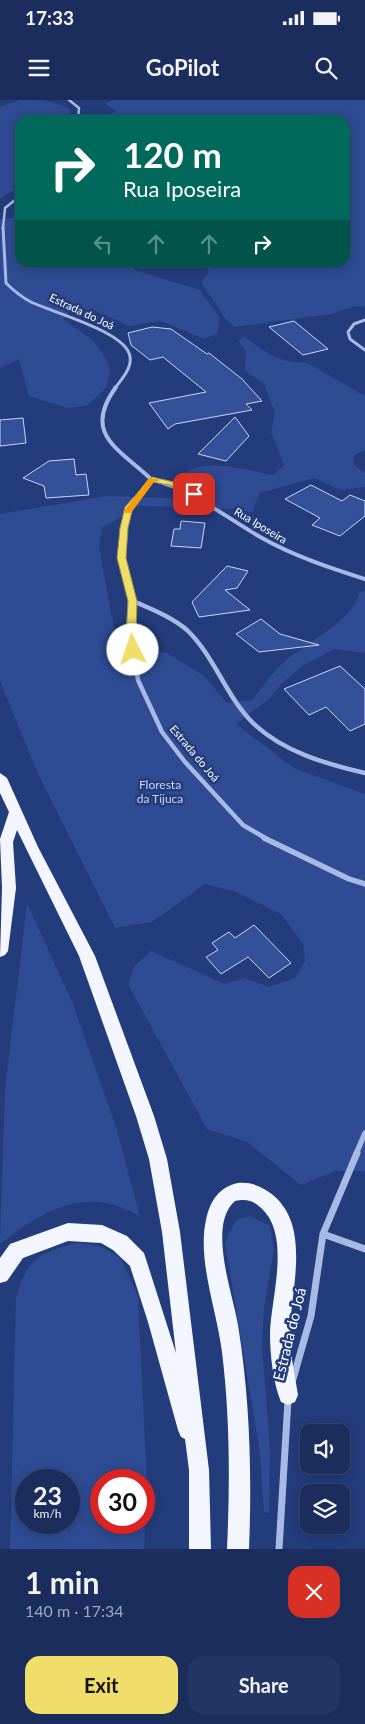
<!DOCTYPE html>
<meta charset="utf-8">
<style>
body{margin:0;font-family:Lato,sans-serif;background:#233563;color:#f1f3f6;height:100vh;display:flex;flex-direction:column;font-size:19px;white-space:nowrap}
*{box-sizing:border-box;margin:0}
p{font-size:16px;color:#9fa8bc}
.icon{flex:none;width:28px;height:28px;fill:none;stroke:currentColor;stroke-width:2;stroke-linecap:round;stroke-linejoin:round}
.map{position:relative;height:1449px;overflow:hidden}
.sheet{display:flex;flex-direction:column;background:#1a2d5d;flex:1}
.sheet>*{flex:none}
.guide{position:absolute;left:15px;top:15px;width:335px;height:152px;border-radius:15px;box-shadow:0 2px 12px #0003,0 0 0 1px #384972;background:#00695c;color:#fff;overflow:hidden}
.buttons{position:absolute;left:300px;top:1324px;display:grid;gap:10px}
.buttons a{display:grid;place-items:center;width:50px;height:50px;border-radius:10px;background:#1a2d5d;box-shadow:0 2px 12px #0003,0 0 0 1px #384972;font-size:25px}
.speed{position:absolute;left:15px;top:1369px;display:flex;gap:10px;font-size:25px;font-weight:700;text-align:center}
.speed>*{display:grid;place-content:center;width:65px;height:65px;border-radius:50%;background:#1a2d5d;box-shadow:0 2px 12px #0003,0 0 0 1px #384972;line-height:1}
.speed small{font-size:12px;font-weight:400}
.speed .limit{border:8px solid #d22;background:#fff;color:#111}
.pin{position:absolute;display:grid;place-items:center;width:42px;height:42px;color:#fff;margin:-21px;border-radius:10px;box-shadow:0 2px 8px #0006}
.me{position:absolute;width:55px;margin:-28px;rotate:356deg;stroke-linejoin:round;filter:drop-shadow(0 0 4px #0008)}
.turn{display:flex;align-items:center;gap:18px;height:105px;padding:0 25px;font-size:22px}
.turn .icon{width:65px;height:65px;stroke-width:2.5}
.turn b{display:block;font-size:35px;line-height:42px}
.lanes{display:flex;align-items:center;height:48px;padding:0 25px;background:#0003;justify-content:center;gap:25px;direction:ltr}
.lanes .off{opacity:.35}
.round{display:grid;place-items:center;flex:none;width:52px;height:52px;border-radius:15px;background:#233563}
.headline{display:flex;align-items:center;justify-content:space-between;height:85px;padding:0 25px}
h1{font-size:30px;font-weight:700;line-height:38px}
.button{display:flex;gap:10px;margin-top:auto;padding:10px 25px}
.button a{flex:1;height:58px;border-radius:15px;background:#f0de6a;color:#111;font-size:20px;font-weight:700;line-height:58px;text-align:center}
.button a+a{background:#233563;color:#f1f3f6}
.status{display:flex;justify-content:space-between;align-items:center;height:35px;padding:0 25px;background:#1a2d5d;direction:ltr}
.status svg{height:14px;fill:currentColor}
header{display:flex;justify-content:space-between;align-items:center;height:65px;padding:0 25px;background:#1a2d5d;font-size:22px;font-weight:700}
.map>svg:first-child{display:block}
.green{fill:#2e4b93;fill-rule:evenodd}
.building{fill:#335098;stroke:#cad6f4}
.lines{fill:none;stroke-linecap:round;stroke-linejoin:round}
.minor-far5{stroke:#a7b9e5;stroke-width:2.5}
.minor-far4{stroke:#a7b9e5;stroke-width:3}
.minor-far3{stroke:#a7b9e5;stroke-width:4}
.minor-far2{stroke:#a7b9e5;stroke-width:4.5}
.minor-far1{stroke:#a7b9e5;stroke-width:5.5}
.minor{stroke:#a7b9e5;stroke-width:7}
.trunk{fill:#f3f6fe;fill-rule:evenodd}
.route{fill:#f0de6a;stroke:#9c9045}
.slow{fill:#f59e0b}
.labels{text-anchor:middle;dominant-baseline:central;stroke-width:5;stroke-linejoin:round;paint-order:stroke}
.far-street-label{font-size:11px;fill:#fff;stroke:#233c7c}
.park-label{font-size:12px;fill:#cad6f4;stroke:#233c7c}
.near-street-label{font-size:15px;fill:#fff;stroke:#233c7c}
</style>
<div class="status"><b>17:33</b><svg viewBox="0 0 49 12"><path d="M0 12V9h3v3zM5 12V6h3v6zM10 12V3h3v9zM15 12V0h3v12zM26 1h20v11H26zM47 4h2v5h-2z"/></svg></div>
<header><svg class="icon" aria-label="menu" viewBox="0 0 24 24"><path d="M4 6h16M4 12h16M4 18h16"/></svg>GoPilot<svg class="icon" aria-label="search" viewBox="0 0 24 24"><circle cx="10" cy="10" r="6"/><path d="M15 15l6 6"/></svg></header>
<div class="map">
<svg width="365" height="1449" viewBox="0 0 365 1449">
<rect width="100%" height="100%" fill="#233c7c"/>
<path class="green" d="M20,0C40,0 51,0 70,9L69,20H20V87L0,98V7Z
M114,0H365V207L356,206L331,214L235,227L225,218L201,182L209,172L205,163L345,162V20H102L116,11L105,3Z
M20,117V162L137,163L134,170L200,190L220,218L217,233L205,239L160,221L129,226L91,209L70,212L63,219L93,240L106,259L110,269L106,288L86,306L67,308L29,296L19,259L0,268V119Z
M243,236C262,249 281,265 306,262L365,296V350L353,356L354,365L365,373V387L340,390L315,378L259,393L252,413L236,409L139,406L102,428L99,447L117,545L167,553L204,576L227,603L252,600C262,588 271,574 282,564C303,544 354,521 359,493L365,490V553L334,549L304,565L282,583L269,599L236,624L294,668L365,694V1071H336L301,1085L247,1042L207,1029L128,884L135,865L151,851L225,884L244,878L269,887L295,878L305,861L303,844L281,814L236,792L205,784L152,822L115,828L38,674L0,581V414L107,396L168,398L209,395L213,388L186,373C201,357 252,371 273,375L284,365L271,332L275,313L264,284L245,271L246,252L238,241Z
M27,803L73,904L116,1027L140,1116C131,1112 121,1107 111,1104C68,1094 33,1119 0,1144L5,989Z
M250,1116L270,1126L274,1150L264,1209L262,1246L270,1349L269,1413L264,1412L260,1354L225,1142L236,1120Z
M76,1143L100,1146L121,1159L138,1196L147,1386L144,1449H10L16,1198C27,1159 37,1154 76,1143ZM26,1380H69V1422H26ZM101,1380H144V1422H101Z"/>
<path class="building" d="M294,221L328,249L303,255L269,227Z
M152,227L171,229L207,254L209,253L242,279L262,301L246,304L252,310L175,324L168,329L149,303L206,292L163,257L150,260L131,245L128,233Z
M235,317L249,336L226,361L198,354Z
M23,318L26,343L0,346V320Z
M74,359L76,375L86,374L89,395L46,398L44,386L23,378L49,361Z
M311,385L342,401L350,395L365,401V416L340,436L312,425L320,418L285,399Z
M181,421L205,423L201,448L171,446L174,429H180Z
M227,466L248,471L237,488L225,490L250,510L199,517L192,502Z
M261,519L280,534L319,545L259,552L236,534Z
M340,566L365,589V624L350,631L326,607L309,615L284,589Z
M254,825L291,863L269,878L248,857L221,874L206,857L218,850L212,843L229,832L235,838Z"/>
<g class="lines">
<path class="minor-far5" d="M69,0L79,8L78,20
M3,128L5,108L20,96"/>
<path class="minor-far4" d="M3,127L6,183C14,191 21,197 31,202C51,212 128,232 130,257C132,268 122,279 115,288
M365,220L354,224L348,232L350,239L365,250"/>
<path class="minor-far3" d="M116,287C82,334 118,348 151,379L129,407L124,428L121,458L129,488
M151,379C193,390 225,417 262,438C294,456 330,468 365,479"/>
<path class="minor-far2" d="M129,487L133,501L131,535L138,580L162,632L185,662L243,725L267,739
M133,501C151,509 172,517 187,530C215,557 226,597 254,624C284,652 326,664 365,673"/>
<path class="minor-far1" d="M264,738L349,779L365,784
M356,1054L365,1033"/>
<path class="minor" d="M323,1134L365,1149
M293,1279L311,1216L323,1134L357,1053
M279,1449L288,1300"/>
<path class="trunk" d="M0,673L7,678L38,747L95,856L154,1016L167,1059L180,1132L209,1370L211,1449H189V1370L185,1339L181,1337L178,1330L148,1222L130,1166L113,1150L101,1143L68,1141L23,1158L7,1181L0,1183V1158L10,1144L68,1123L102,1125L127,1136L144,1153L176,1253L162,1132L149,1059L136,1016L79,856L17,730L13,742L16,788L8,851L5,855L0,857L2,788L0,739L9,712L0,693Z
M238,1083C252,1082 263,1087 273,1095C312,1128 290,1191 290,1234C290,1255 295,1275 298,1295L295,1302L288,1305L281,1302C273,1282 270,1255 270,1233C271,1197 292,1134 260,1107C252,1100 246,1099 235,1101C207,1125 233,1194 238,1225C250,1299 252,1374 249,1449H227C230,1383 230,1317 222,1252C217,1211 197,1160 206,1120C210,1101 219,1087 238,1083Z"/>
</g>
<path class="route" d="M152,377L174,382L199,394L192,396L169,385L153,382L133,407L128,428L126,458L137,501L136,535L138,550L133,553L128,550L126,535L128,501L117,458L120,428L125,407Z"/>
<path class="slow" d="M149,378L161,380L154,382L131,413H125L124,411Z"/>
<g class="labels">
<g class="far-street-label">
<text transform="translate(82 211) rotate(25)">Estrada do Joá</text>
<text transform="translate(261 425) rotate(31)">Rua Iposeira</text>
<text transform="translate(195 653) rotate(50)">Estrada do Joá</text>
</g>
<g class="park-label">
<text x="160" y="684">Floresta<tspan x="160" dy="14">da Tijuca</tspan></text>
</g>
<g class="near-street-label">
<text transform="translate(289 1234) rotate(-76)">Estrada do Joá</text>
</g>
</g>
</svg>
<div class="buttons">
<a><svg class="icon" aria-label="sound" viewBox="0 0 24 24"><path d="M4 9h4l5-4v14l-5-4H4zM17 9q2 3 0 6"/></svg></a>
<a><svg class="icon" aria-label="layers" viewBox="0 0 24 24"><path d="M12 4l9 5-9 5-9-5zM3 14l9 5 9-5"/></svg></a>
</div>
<div class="speed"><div>23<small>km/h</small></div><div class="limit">30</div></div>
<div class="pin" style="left:194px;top:394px;background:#d93025"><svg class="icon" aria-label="arrive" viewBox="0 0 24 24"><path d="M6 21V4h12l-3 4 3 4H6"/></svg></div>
<svg class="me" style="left:133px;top:550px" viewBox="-20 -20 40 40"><circle r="19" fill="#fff"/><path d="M0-13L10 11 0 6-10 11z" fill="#f0de6a"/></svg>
<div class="guide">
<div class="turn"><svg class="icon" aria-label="right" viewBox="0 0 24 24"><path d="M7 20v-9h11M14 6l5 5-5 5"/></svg><div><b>120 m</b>Rua Iposeira</div></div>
<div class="lanes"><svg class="icon off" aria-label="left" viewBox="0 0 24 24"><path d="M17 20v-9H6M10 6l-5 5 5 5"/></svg><svg class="icon off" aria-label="ahead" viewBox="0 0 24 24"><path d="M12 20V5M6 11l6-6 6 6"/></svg><svg class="icon off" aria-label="ahead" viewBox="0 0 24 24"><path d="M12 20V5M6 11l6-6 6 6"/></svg><svg class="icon" aria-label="right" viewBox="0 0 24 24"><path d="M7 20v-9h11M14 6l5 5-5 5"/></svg></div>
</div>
</div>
<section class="sheet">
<div class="headline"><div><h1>1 min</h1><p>140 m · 17:34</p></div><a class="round" style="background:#d93025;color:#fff"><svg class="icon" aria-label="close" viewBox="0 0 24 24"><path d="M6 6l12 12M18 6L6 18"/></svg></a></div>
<div class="button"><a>Exit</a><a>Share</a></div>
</section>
